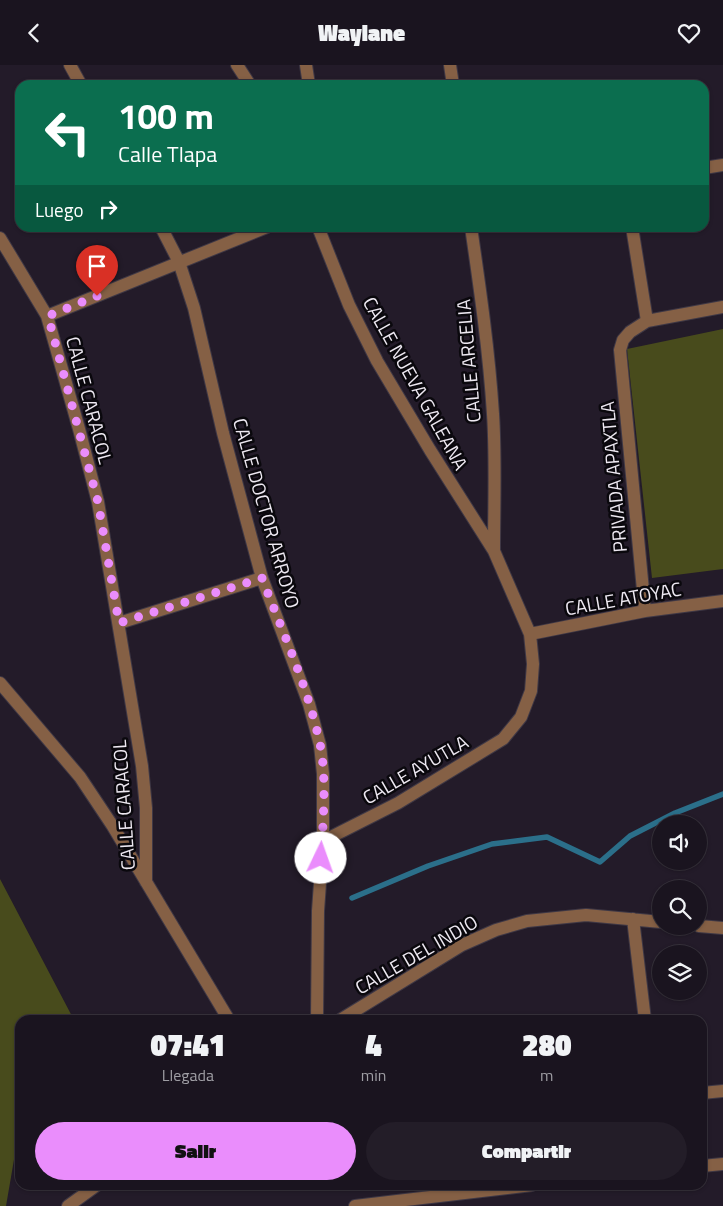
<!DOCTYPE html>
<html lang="es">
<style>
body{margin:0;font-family:"Titillium Web",sans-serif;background:#231d28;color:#f1f3f6;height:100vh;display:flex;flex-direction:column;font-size:19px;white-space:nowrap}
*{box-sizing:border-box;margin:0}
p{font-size:16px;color:#9f9ea4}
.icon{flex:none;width:28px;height:28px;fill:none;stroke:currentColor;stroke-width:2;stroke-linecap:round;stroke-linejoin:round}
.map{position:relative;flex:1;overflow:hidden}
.drawer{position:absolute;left:15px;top:950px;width:692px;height:175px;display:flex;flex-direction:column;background:#1a141f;border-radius:15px;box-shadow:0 1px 4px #0004,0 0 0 1px #38333d}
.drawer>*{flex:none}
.guide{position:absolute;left:15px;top:15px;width:694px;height:152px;border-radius:15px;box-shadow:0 1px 4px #0004,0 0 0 1px #38333d;background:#0b6e4f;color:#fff;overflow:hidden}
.tools{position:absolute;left:652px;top:750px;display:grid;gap:10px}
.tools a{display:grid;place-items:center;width:55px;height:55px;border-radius:50%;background:#1a141f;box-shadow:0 1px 4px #0004,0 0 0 1px #38333d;font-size:25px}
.pin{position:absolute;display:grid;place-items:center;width:42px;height:42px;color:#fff;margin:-51px -21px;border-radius:50% 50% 50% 0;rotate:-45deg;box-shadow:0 0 5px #0007}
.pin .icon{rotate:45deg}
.me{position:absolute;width:55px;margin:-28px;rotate:3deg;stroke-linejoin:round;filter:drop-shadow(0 0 4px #0008)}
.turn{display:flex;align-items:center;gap:18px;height:105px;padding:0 20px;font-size:22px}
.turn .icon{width:65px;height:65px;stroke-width:2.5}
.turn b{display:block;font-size:35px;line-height:42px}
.then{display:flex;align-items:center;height:48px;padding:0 20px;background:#0003;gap:10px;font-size:19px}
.eta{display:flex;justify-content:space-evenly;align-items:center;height:85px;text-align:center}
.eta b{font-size:30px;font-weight:800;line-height:35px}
.button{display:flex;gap:10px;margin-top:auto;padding:10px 20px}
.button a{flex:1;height:58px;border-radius:30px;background:#ea8dfc;color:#111;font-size:20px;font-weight:800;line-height:58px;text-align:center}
.button a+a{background:#231d28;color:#f1f3f6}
header{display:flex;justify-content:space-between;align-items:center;height:65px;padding:0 20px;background:#1a141f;font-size:22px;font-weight:800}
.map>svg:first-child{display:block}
.green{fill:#484b1c}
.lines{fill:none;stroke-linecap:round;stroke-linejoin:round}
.stream{stroke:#2b6f8a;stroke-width:5.5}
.street-casing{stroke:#3f3845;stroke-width:14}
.street{stroke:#856045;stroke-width:12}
.route{stroke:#ea8dfc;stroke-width:9;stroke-dasharray:0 16.2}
.labels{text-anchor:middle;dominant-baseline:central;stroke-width:5;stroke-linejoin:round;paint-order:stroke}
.street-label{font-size:19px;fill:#eee9f2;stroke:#0a080d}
</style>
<header><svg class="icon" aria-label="back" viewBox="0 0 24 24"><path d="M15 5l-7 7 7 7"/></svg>Waylane<svg class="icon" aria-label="heart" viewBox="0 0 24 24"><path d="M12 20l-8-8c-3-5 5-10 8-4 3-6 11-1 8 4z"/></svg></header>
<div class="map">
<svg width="723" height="1141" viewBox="0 0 723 1141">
<rect width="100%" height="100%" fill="#231b29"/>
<path class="green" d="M723,264V504L652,513L627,284Z
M0,814L74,955H20V1079L16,1083L6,1141H0Z"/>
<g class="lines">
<path class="stream" d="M352,833L428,801L492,779L547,772L600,797L630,771L675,748L723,729"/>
<defs>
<path id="street" d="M70,0L81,20
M237,0L250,20
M306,0L309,20
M450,0L453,20
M704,103L723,100
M161,162L179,197L194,243L223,368L262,513L309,639L320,680L323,709V776L318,846L317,955
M318,162L349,240L377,296L430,385L494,486L530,569L533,599L531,626L521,652L503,674L398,738L323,776
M471,162C480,224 489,286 493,349C496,394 494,441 494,486
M632,162L647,256
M0,173L47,251L79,364L98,437L142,701L146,743V817
M47,251L267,162
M645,546L620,285L623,275L630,267L647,256L723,242
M119,558L262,513
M530,569L645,546L723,536
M0,618L80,712L112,760L229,955
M633,854L645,955
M699,861L723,863
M340,955L462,880L496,865L527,856L586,850L661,857
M702,1028L723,1026
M702,1101L723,1099
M68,1141L97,1120
M355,1141L532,1120"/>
</defs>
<use href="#street" class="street-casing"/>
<use href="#street" class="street"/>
</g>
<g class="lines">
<path class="route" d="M97,231L48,251L98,437L119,558L262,513C283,568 308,622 320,679C327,711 323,760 321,793"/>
</g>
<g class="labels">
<g class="street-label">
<text transform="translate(468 296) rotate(-95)">CALLE ARCELIA</text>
<text transform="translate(416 318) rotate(61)">CALLE NUEVA GALEANA</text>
<text transform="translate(90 335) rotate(75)">CALLE CARACOL</text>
<text transform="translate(613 412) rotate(-95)">PRIVADA APAXTLA</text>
<text transform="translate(267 448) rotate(74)">CALLE DOCTOR ARROYO</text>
<text transform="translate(623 533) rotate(-10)">CALLE ATOYAC</text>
<text transform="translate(415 704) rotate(-30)">CALLE AYUTLA</text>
<text transform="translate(123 740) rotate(-94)">CALLE CARACOL</text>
<text transform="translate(416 889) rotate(-30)">CALLE DEL INDIO</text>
</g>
</g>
</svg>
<div class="tools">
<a><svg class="icon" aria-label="sound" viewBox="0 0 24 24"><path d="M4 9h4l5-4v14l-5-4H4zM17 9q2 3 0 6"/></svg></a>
<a><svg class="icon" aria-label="search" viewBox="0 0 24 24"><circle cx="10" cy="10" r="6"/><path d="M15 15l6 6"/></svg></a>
<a><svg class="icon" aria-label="layers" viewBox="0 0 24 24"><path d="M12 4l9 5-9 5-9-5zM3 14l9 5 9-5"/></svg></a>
</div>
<div class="pin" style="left:97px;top:231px;background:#d93025"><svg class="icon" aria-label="arrive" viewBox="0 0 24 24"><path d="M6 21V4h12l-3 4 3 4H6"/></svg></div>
<svg class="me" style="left:321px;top:793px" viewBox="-20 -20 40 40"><circle r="19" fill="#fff"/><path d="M0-13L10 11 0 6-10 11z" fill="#ea8dfc"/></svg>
<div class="guide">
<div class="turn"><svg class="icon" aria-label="left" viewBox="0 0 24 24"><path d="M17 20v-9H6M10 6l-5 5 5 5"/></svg><div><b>100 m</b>Calle Tlapa</div></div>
<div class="then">Luego<svg class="icon" aria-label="right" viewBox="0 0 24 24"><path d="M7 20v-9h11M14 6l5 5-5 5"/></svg></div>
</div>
<section class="drawer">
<div class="eta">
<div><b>07:41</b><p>Llegada</p></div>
<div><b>4</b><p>min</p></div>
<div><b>280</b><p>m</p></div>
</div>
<div class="button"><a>Salir</a><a>Compartir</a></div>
</section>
</div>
